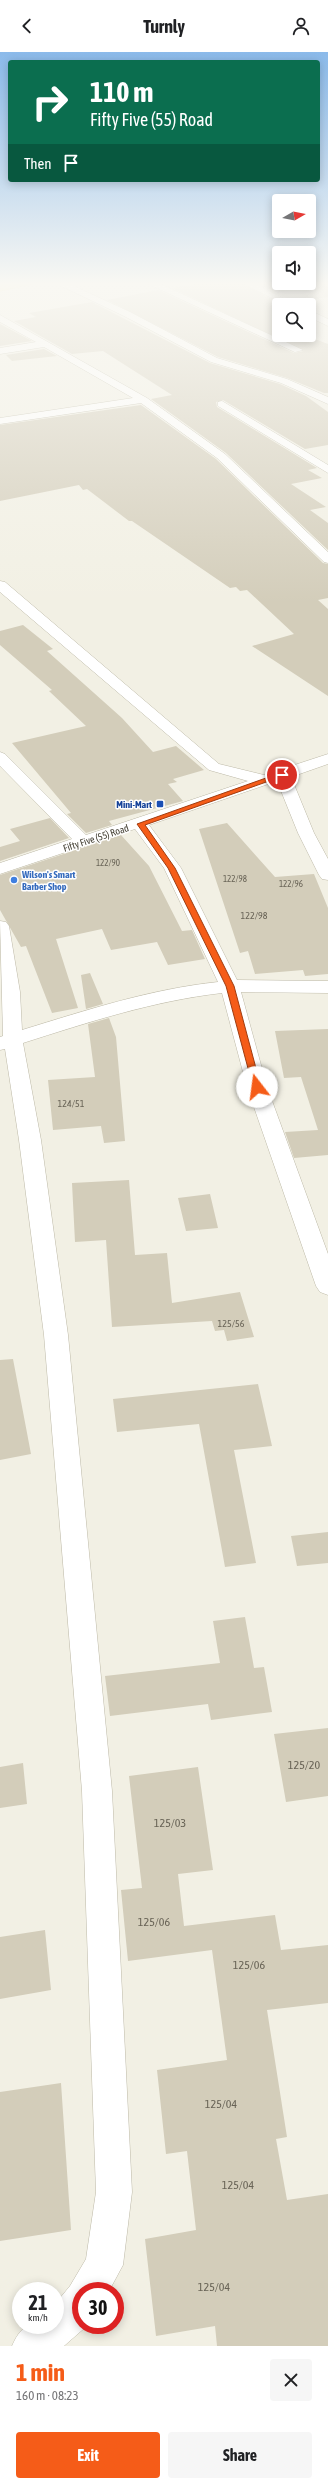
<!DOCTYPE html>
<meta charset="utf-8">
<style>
body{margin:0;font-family:"Asap Condensed",sans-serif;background:#f6f6f6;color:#202124;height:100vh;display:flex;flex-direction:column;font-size:15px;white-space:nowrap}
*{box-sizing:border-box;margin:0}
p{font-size:13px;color:#757577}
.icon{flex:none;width:22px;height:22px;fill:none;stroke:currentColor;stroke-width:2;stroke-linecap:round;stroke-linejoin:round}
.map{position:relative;height:2294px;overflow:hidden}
.drawer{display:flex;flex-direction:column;background:#fff;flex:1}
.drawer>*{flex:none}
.hud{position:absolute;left:8px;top:8px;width:312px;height:122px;border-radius:4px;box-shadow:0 2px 10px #0003;background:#0b6e4f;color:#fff;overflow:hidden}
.needle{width:26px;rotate:81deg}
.fabs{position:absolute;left:272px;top:142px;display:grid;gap:8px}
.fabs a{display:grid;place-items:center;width:44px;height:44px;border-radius:4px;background:#fff;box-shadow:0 2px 10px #0003;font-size:20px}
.speed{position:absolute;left:12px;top:2230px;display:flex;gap:8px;font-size:20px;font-weight:700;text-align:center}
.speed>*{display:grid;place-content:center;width:52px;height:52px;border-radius:50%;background:#fff;box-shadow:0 2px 10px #0003;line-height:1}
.speed small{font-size:10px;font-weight:400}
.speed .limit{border:6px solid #d22;background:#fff;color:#111}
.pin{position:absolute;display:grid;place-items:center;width:34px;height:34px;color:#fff;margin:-17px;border:2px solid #fff;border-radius:50%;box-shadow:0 1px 4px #0007}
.me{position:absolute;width:44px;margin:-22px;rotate:345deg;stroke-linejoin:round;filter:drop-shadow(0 0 3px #0008)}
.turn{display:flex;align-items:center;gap:14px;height:84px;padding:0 16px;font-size:18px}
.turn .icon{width:52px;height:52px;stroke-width:2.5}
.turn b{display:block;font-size:28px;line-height:34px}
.then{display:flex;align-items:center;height:38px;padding:0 16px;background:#0003;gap:8px;font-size:15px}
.round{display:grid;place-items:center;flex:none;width:42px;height:42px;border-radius:4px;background:#f6f6f6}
.overview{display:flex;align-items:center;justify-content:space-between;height:68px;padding:0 16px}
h1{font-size:24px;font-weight:700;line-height:30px;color:#f55c18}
.cta{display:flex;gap:8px;margin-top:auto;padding:8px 16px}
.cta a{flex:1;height:46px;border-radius:4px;background:#f55c18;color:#fff;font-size:16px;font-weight:700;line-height:46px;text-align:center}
.cta a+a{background:#f6f6f6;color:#202124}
header{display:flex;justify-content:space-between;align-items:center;height:52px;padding:0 16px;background:#fff;font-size:18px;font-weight:700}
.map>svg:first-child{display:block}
.building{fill:#d3cdba}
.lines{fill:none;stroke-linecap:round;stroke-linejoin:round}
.street-casing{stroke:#bdb9a7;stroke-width:1}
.primary-casing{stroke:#e1cf63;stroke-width:1}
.street{fill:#fff;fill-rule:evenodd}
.primary{fill:#fcef93;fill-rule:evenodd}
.route{fill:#f55c18;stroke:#9f3c10}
.transit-dot{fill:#1a4fb4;stroke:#fff;stroke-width:1.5}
.shop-dot{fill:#3f7fe0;stroke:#fff;stroke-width:1.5}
.labels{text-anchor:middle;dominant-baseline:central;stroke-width:3;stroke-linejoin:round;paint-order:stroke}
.far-number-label{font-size:9px;fill:#686356}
.far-transit-label{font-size:10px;font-weight:bold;fill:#164399;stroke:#fff;text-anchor:end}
.far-street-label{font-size:10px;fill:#444034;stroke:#fff}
.far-shop-label{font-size:10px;font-weight:bold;fill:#366cbe;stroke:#fff;text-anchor:start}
.number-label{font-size:10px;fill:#686356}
.near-number-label{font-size:12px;fill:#686356}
</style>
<header><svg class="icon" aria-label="back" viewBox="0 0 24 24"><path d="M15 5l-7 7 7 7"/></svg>Turnly<svg class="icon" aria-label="person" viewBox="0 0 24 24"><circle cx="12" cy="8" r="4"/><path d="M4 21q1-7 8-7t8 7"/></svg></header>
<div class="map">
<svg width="328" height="2294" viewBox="0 0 328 2294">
<rect width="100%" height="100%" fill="#f2f0e4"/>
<path class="building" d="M213,229H238L280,252L279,283H304L328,292V341H324L287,326L218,305L107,248L158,238L294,301L304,299L172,236Z
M254,229H328V245L294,250Z
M92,250L210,311L280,332L306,344L328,360V393L305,397L223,348L216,350L217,355L317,416L308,418L322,426L291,432L326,455L310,458L328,471V498L226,401L151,347L172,343L103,299L72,302L14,269L36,265L29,261Z
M0,272L32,289L0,294Z
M44,297L57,304L12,309L6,303Z
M141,353L216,407L323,511L328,512V546L318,548L328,557V644L252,594L294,582L247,538L240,539L236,535L230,536L132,469H129L87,437L83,438L79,433L0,449V373Z
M23,573L53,597L47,599L122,666L153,700L176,694L204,718L173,727L177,730L168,732L183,749L109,769L112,773L86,781L67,762L71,761L12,691L86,674L49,639L52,638L0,593V579Z
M50,766L69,786L0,809V795L20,789L10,777Z
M227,771L275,825L314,822L328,856V922L305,924L303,918L255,922L248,899L240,901L199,777Z
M121,783L149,814L182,879L192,878L205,907L168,913L157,890L111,898L102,877L56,887L78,956L52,961L26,894L21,895L0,858V823Z
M90,921L103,952L86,957L81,923Z
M109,966L116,985L125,1089L104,1091L101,1074L53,1078L48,1028L95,1025L88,972Z
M328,977V1103L294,1106L285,1080L318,1078L301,1025L284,1026L275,979Z
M129,1128L135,1203L167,1201L172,1251L240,1240L254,1285L227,1289L224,1278L215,1279L212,1269L112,1275L106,1188L75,1190L72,1131Z
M210,1142L218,1176L186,1179L178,1146Z
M13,1307L31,1402L0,1408V1308Z
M258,1332L272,1394L234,1398L256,1511L225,1515L199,1372L117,1380L113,1347Z
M328,1480V1511L297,1514L291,1484Z
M245,1565L254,1616L264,1615L272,1660L211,1668L208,1652L110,1664L105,1624L220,1611L213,1569Z
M328,1676V1744L286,1750L274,1682Z
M23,1711L27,1752L0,1756V1715Z
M198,1715L213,1818L178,1822L184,1874L275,1863L281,1898L328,1893V1951L267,1958L287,2085L276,2087L287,2148L328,2142V2294H217L215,2274L156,2284L145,2187L196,2178L187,2099L166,2102L157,2018L227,2008L212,1898L128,1909L121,1838L142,1836L129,1724Z
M45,1878L51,1938L0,1947V1885Z
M61,2031L71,2178L0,2189V2040Z"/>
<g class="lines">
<defs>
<path id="street" d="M51,229H63L130,260L217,306L287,327L328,345V352L281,331L211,310L124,264Z
M142,229H154L303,298L295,300Z
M239,229H250L296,253H285Z
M309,258L328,267V274L309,265Z
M0,263L147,346L225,402L328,500V511L324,510L217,406L141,351L0,372V366L133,346L44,295L0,302V296L36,290L0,270Z
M222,349L328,413V421L218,354V350Z
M0,529L5,530L219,712L264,723L328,702V712L291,725L314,781L328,807V828L322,827L319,823L298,781L277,729L149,773L181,816L237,928L328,929V941L241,940L267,1035L328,1202V1243L320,1240L316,1234L247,1035L222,941C153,949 89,970 23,991L41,1088L68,1283L112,1739L132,2140L123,2213L109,2239H81V2273H88L64,2294H12C23,2269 31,2273 55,2273V2252L70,2234L86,2207L96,2140L82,1739L44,1283L19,1088L5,997L0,998V985L3,984L0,869L6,870L9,874L20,940L22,978C87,958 151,937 218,930L164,816L135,777L0,822V811L72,787L0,714V700L5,702L86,783L248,729L209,718L0,540Z"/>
<path id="primary" d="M24,229H45L0,239V233Z"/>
</defs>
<use href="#street" class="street-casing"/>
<use href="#primary" class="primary-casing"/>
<use href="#street" class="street"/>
<use href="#primary" class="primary"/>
</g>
<linearGradient id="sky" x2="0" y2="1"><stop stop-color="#8bbaea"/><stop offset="0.42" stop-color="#f9f8f3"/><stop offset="1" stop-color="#f9f8f3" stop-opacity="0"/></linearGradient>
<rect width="328" height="551" fill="url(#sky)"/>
<path class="route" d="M280,721L286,723L145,773L175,816L234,934L261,1035L257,1038L253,1035L226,934L168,816L137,772Z"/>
<rect class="transit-dot" x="156" y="748" width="8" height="8" rx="2"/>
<circle class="shop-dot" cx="14" cy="828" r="4"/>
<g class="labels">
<g class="far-number-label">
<text x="108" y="811">122/90</text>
<text x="235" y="827">122/98</text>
<text x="291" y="832">122/96</text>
</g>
<g class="far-transit-label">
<text x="152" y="752">Mini-Mart</text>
</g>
<g class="far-street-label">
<text transform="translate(96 786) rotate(-18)">Fifty Five (55) Road</text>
</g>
<g class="far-shop-label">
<text x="22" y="822">Wilson's Smart<tspan x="22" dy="12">Barber Shop</tspan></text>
</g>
<g class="number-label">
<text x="254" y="863">122/98</text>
<text x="71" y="1051">124/51</text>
<text x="231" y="1271">125/56</text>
</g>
<g class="near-number-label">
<text x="304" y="1713">125/20</text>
<text x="170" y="1771">125/03</text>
<text x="154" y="1870">125/06</text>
<text x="249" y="1913">125/06</text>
<text x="221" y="2052">125/04</text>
<text x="238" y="2133">125/04</text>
<text x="214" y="2235">125/04</text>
</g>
</g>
</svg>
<div class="fabs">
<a><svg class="needle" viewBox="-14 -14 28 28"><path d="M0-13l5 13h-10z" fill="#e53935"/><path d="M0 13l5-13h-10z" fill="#757577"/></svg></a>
<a><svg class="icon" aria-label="sound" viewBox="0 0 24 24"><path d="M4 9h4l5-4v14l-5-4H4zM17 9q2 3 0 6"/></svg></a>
<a><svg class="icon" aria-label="search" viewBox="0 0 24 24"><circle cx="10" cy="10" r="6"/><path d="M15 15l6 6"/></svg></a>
</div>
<div class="speed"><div>21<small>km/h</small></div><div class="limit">30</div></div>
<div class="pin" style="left:282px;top:723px;background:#d93025"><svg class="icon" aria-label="arrive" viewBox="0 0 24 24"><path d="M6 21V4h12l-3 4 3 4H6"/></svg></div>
<svg class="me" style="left:257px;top:1035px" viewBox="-20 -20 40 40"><circle r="19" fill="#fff"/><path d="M0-13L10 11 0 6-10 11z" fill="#f55c18"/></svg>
<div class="hud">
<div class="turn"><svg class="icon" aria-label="right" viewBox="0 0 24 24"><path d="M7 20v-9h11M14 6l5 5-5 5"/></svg><div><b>110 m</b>Fifty Five (55) Road</div></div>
<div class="then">Then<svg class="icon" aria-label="arrive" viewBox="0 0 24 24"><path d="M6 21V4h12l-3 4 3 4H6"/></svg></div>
</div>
</div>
<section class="drawer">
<div class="overview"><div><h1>1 min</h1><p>160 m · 08:23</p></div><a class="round"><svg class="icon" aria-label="close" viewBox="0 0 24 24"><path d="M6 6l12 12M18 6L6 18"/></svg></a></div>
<div class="cta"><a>Exit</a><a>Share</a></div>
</section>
